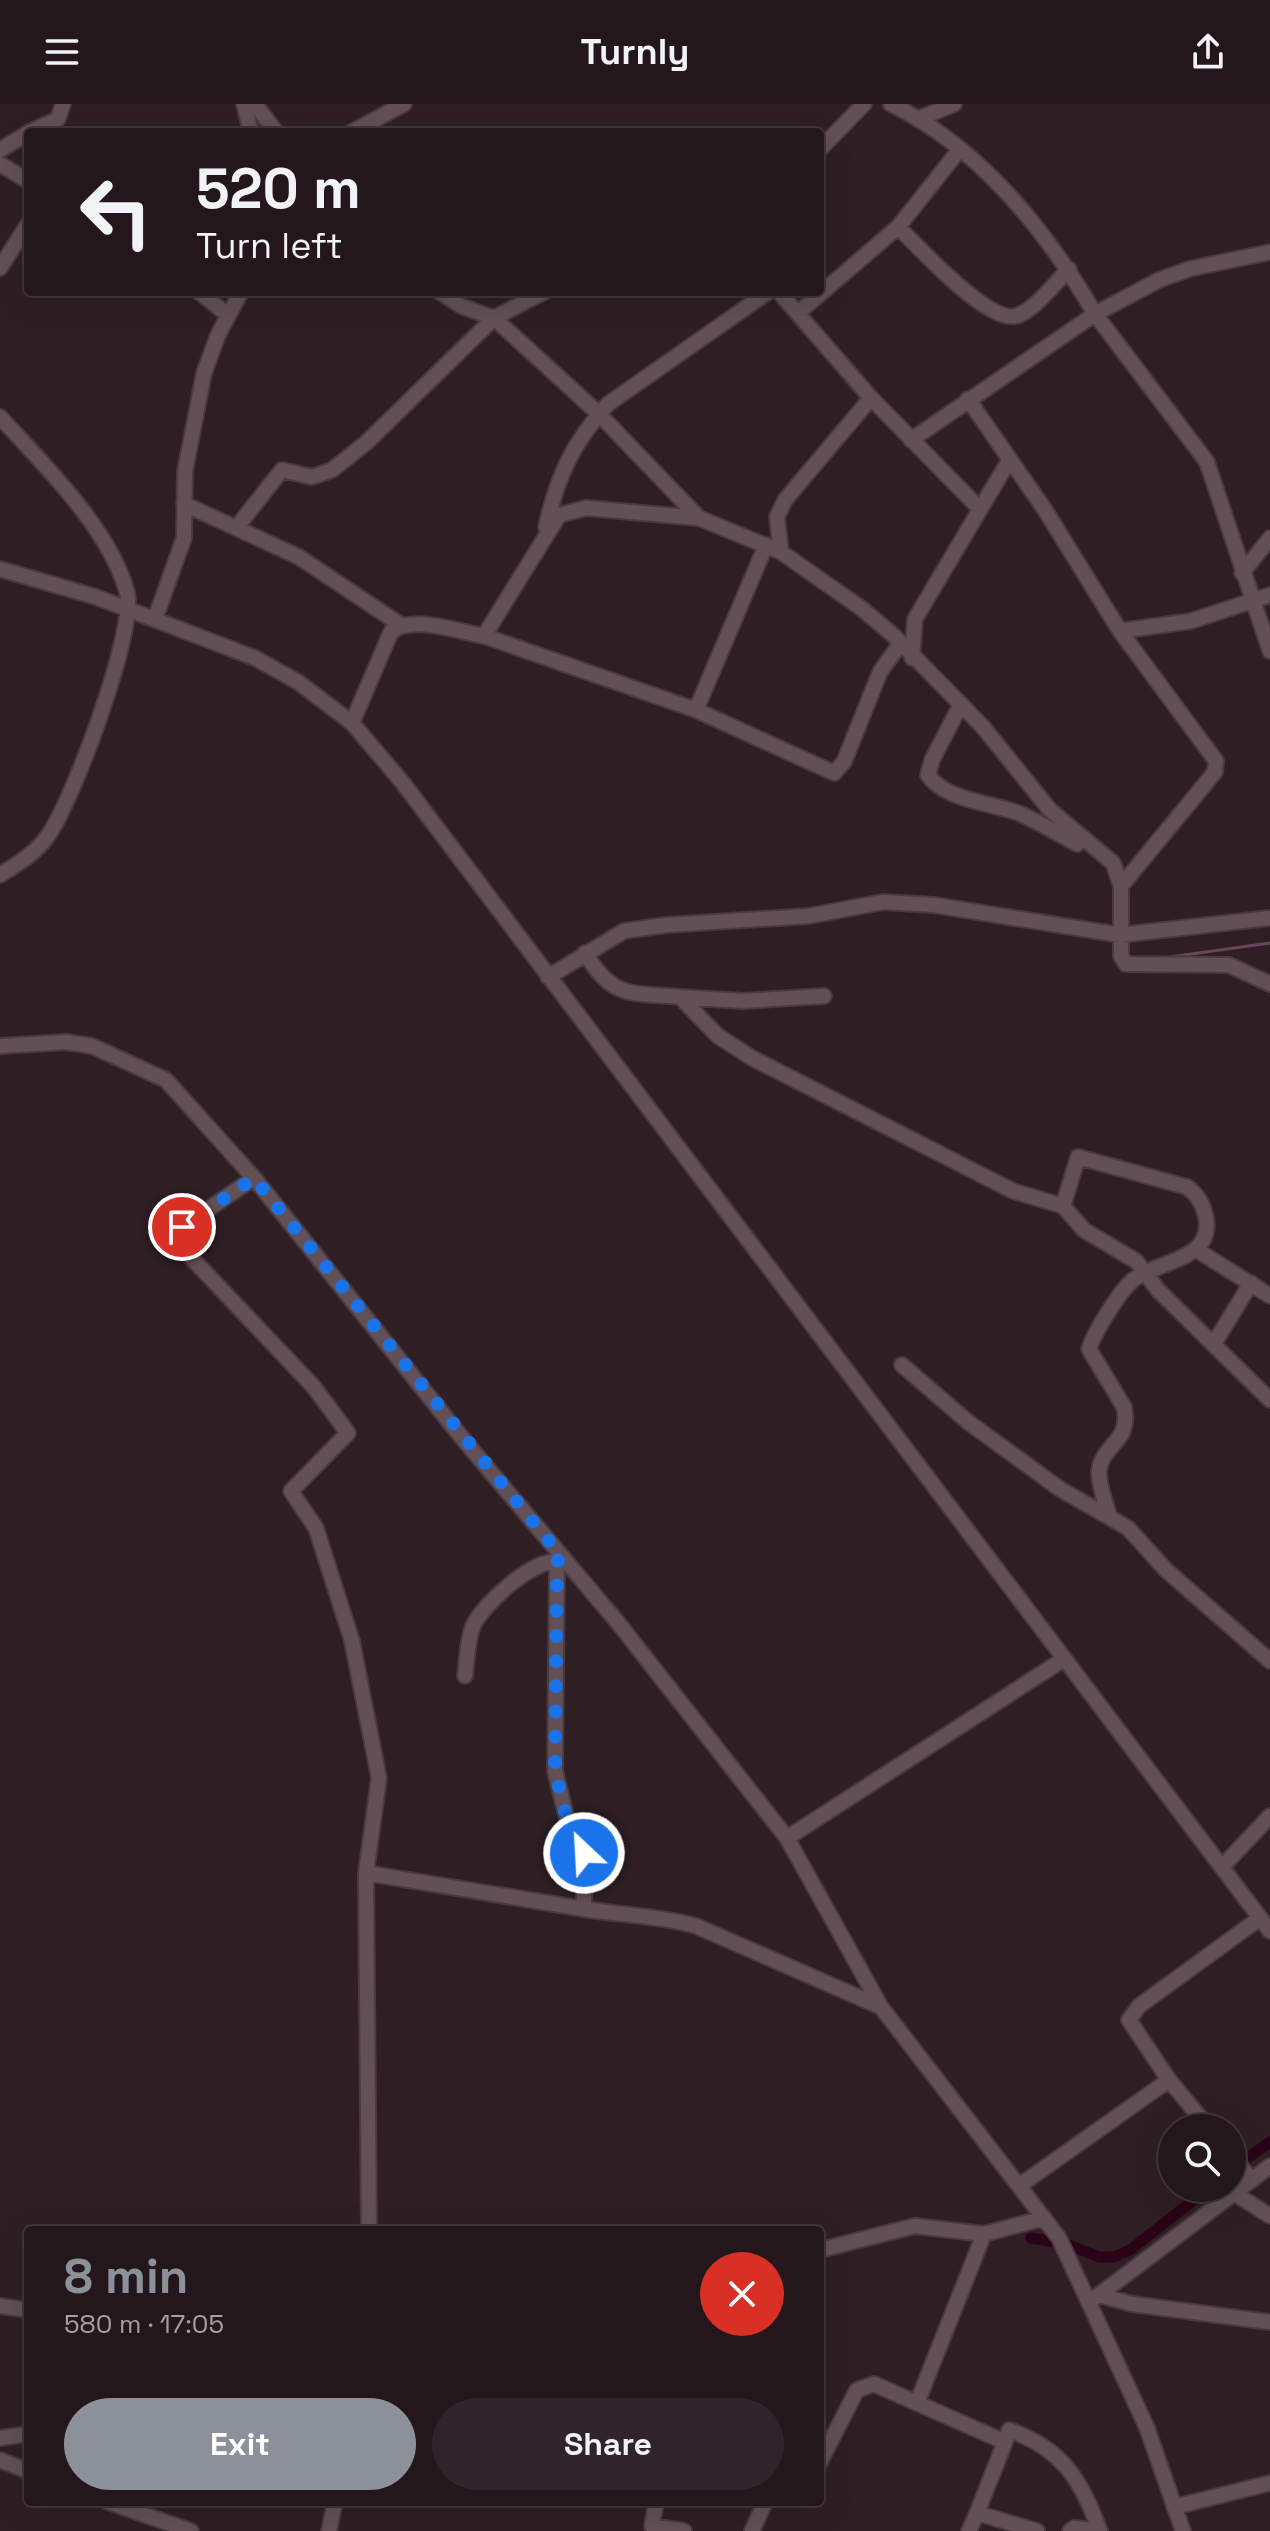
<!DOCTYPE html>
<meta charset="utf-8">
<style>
body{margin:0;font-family:"Space Grotesk",sans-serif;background:#2f2429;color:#f1f3f6;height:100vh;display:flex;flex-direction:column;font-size:30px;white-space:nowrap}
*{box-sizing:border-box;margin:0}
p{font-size:26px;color:#a39fa3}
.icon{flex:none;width:44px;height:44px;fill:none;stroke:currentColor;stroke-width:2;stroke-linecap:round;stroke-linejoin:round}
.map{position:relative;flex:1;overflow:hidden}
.drawer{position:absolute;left:24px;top:2122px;width:800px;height:280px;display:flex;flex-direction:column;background:#23171c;border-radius:8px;box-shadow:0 8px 32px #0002,0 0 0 2px #40363b}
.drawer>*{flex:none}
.guide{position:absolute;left:24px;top:24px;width:800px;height:168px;border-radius:8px;box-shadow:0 8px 32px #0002,0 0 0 2px #40363b;background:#23171c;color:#f1f3f6;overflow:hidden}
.fabs{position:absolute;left:1158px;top:2010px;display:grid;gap:16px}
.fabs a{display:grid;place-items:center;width:88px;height:88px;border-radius:50%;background:#23171c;box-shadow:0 8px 32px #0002,0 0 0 2px #40363b;font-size:40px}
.pin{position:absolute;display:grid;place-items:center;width:68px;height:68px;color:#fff;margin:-34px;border:4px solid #fff;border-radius:50%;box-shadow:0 2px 8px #0007}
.me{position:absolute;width:88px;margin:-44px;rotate:335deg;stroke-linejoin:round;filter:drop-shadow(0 0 6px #0008)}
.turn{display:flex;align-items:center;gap:28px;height:168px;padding:0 40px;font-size:36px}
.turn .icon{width:104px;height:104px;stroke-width:2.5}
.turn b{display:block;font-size:56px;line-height:68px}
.round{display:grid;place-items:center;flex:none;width:84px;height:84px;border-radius:42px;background:#2f2429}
.overview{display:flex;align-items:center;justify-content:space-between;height:136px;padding:0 40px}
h1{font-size:48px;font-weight:700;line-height:60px;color:#8c9099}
.primary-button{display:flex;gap:16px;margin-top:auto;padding:16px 40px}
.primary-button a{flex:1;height:92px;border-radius:48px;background:#8c9099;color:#fff;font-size:32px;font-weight:700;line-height:92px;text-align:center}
.primary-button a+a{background:#2f2429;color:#f1f3f6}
header{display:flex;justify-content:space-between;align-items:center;height:104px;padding:0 40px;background:#23171c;font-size:36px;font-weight:700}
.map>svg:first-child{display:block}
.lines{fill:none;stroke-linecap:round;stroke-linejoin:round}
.stream{stroke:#674858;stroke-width:3}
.canal{stroke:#2a0317;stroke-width:11}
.minor-casing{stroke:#483a40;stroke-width:18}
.minor{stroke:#635057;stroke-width:14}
.route{stroke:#1a73e8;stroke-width:14;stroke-dasharray:0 25.2}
</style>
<header><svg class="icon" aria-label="menu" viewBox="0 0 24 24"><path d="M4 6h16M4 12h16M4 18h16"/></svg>Turnly<svg class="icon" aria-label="share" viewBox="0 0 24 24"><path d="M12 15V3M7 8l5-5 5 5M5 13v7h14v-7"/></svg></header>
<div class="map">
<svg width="1270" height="2427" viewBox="0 0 1270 2427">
<rect width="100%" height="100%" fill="#2f1f25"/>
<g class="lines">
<path class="stream" d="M1163,854L1270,839"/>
<path class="canal" d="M1242,2058L1270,2038
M1031,2134L1067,2140L1099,2153H1114L1130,2146L1209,2084"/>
<defs>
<path id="minor" d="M244,0L251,28
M255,0L276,28
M891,0C980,44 1046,126 1095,210L1159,176L1189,165L1270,148
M918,15L954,0
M30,28L58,15L63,0
M352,28L404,0
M820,45L864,0
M0,46L28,29
M0,60L28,77
M898,123C918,142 991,224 1019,211C1038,202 1054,180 1069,165
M0,164L28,120
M199,188L228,211
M440,188L461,202L494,214L599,310L699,414
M779,188L871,294L980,405
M798,209L898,123L960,45
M968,295L1045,406L1120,527L1216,657L1215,668L1121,782
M0,313C45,362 109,424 127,488C137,525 72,700 47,733C35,750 17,760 0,771
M911,336L1095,210L1207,358L1270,547
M184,400L299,453L401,521
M546,423C557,373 573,338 608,300L768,188
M236,424L282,366L312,373L332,366L367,338L494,214L544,188
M781,448L777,413L785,396L871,294
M0,465L96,493L255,554L298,578L352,619L403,679L1270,1827
M1242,469L1270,434
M155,515L184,434L185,367L204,269L218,231L241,188
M1120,527L1191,517L1270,491
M484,532L696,606L766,441
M912,554L915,515L1010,355
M961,600L932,656L928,671C945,697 994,699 1021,710C1040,719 1059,730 1077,740
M696,606L834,669L844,658L880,568L900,540
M352,619L391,528C411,510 460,528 484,532L559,411L586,404L699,414L781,448L861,504L893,531L983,623L1050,706L1113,759L1121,782V852L1126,860L1229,861L1270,880
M585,849C614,896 630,888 680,893L718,932L752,954L1013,1087L1063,1102L1084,1126L1136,1157L1158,1186L1270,1296
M548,873L624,827L666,821L809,812L883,798L934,801L1120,831L1270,814
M680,893L743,897L824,892
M0,942L66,938L92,942L166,976L254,1074L463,1335L619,1520L787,1734L881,1903L1059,2134L1147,2324L1183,2427
M254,1074L182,1123L177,1132L183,1145L313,1282L348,1329L291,1387L316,1424L352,1537L379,1674L366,1769L369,2126
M1063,1102L1078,1053L1187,1083C1198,1091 1203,1100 1206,1114C1214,1156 1157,1157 1133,1176C1119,1188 1095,1227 1089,1245L1124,1303C1132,1338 1102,1340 1099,1367C1098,1380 1106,1399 1109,1412
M1197,1146L1270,1192
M1215,1238L1251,1179
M902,1261L968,1318L1060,1385L1128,1424L1166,1466L1270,1557
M465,1572C467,1556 467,1537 473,1522C483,1500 533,1455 557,1458
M787,1734L1064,1555
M1222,1763L1270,1712
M366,1769L584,1805V1749L568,1719L555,1667L557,1458L561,1452
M584,1805C621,1811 661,1812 696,1822L881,1903
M1209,2024L1169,1976L1129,1916L1139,1902L1260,1814
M1232,2052L1252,2076
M1019,2082L1169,1976
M1234,2089L1270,2112
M820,2146L915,2122L984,2130L1044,2114
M1099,2191L1132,2200L1270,2218
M1091,2197L1270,2062
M0,2202L28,2206
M917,2299L984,2130
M0,2334L28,2330
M1005,2338L1009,2326C1061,2344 1081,2375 1099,2425
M0,2356L28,2367
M820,2358L857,2286L874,2280L1005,2338L977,2409L1037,2427
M108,2398L191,2427
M656,2398L652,2422L684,2427
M1174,2403L1270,2379
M329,2427L335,2398
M752,2427L765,2398
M969,2427L977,2409
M1070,2427L1074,2424L1100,2427"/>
</defs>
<use href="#minor" class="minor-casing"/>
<use href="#minor" class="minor"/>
</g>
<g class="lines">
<path class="route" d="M182,1123L254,1074L561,1452L557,1458L555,1667L568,1719L584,1749"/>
</g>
</svg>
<div class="fabs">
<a><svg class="icon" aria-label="search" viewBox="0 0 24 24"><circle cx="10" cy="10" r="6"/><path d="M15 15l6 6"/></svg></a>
</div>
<div class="pin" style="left:182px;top:1123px;background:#d93025"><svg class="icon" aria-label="arrive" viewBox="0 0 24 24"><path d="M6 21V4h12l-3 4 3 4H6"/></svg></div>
<svg class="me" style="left:584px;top:1749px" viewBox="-20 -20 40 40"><circle r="17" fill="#1a73e8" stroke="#fff" stroke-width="3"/><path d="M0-11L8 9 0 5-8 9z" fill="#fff"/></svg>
<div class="guide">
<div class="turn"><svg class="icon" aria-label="left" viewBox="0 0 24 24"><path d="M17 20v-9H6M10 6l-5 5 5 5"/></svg><div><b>520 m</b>Turn left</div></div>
</div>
<section class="drawer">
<div class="overview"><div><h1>8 min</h1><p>580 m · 17:05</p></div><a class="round" style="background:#d93025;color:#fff"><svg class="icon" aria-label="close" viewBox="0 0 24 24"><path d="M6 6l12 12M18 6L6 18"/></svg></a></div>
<div class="primary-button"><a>Exit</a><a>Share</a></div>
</section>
</div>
